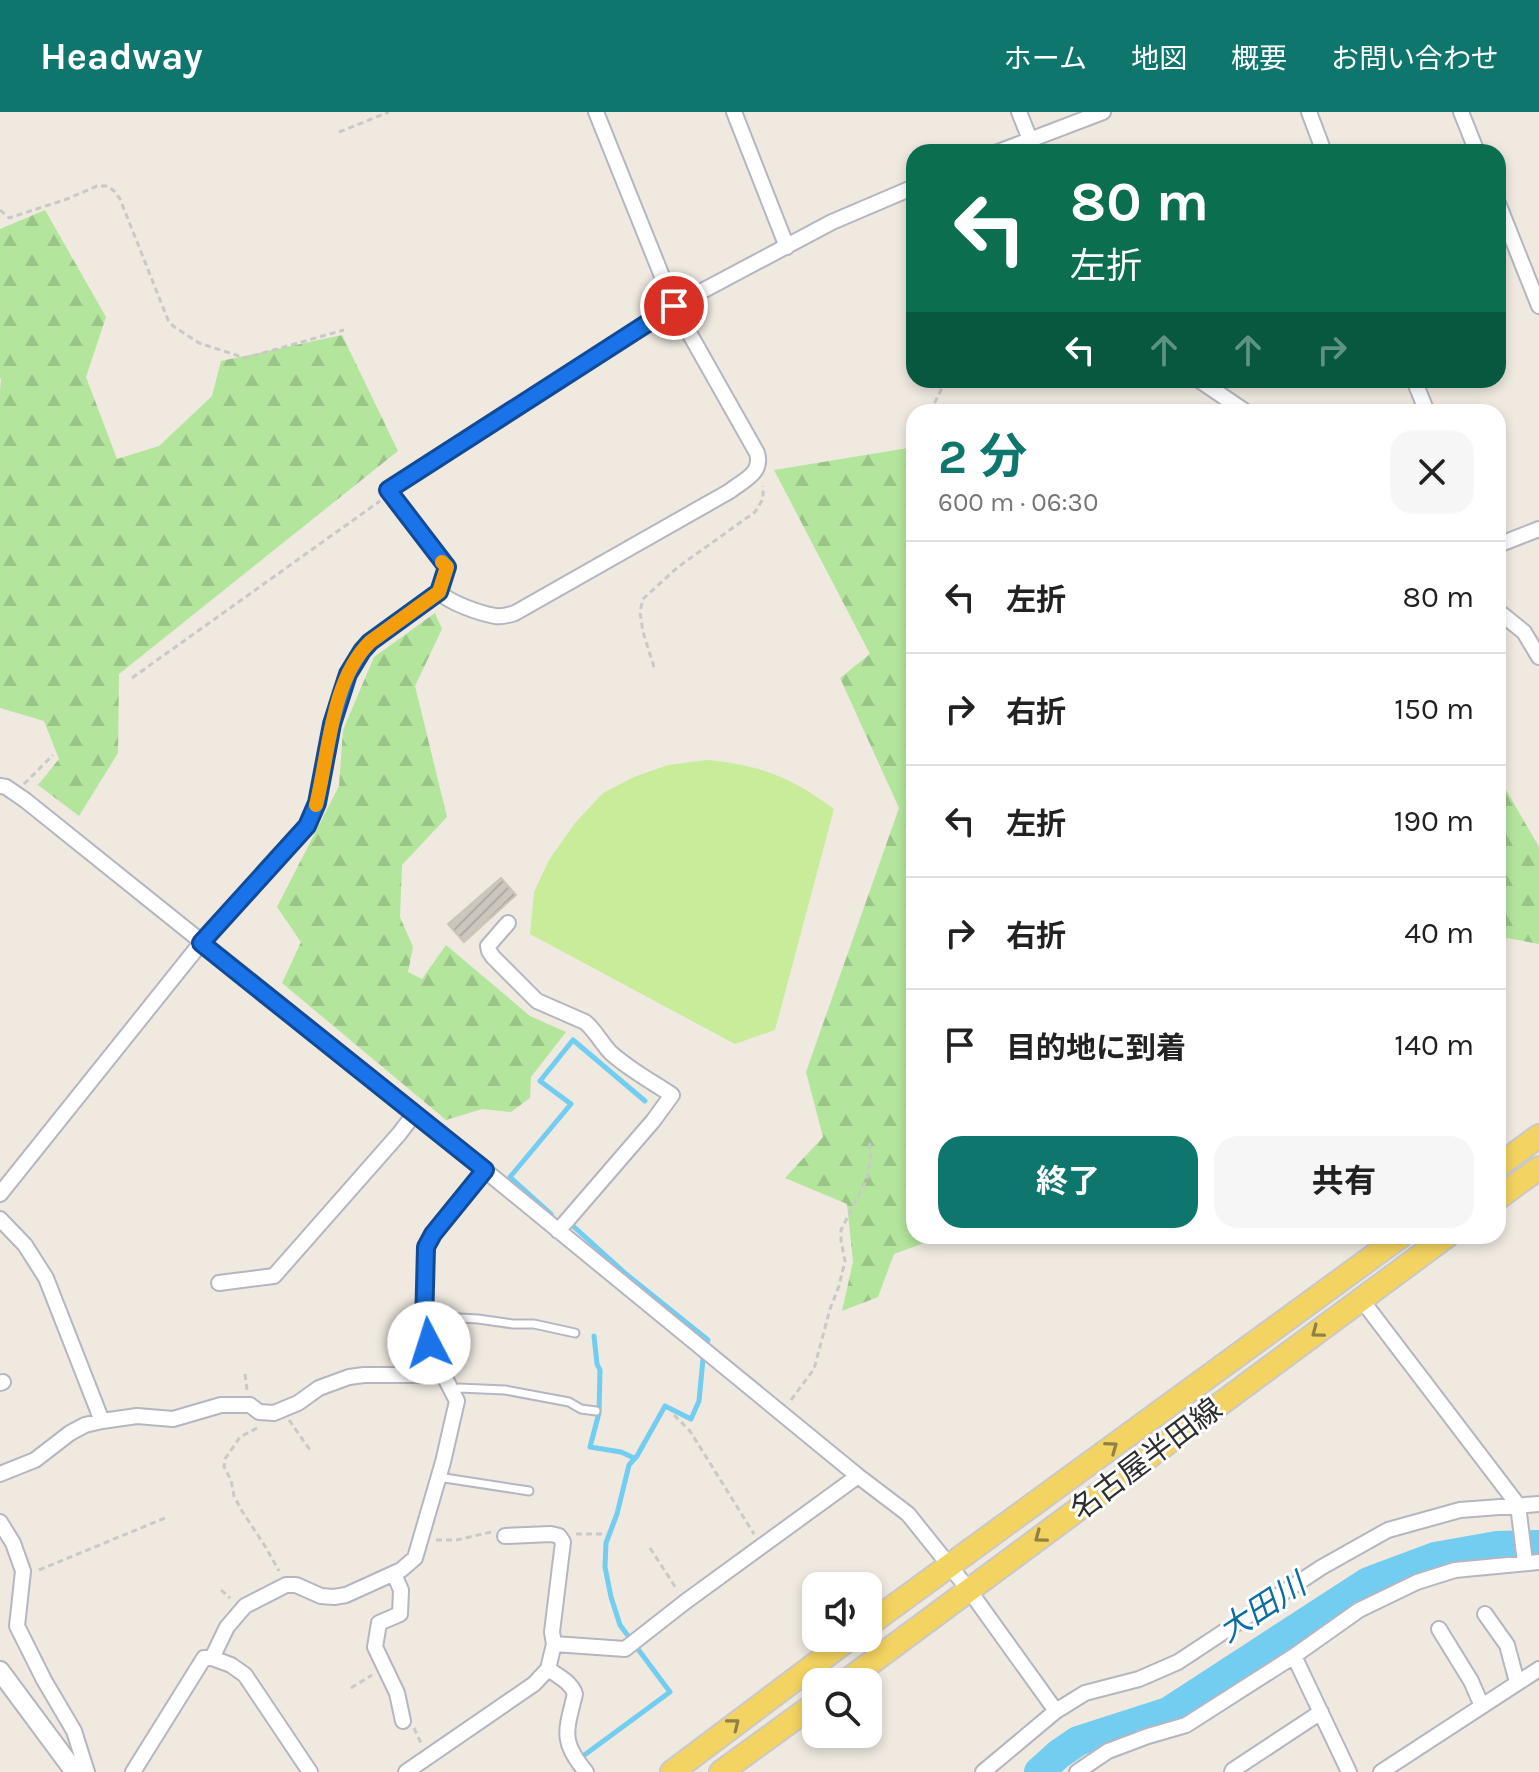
<!DOCTYPE html>
<html lang="ja">
<meta charset="utf-8">
<style>
body{margin:0;font-family:Karla,"Noto Sans JP",sans-serif;background:#f6f6f6;color:#222;height:100vh;display:flex;flex-direction:column;font-size:30px;white-space:nowrap}
*{box-sizing:border-box;margin:0}
p{font-size:26px;color:#767676}
.icon{flex:none;width:44px;height:44px;fill:none;stroke:currentColor;stroke-width:2;stroke-linecap:round;stroke-linejoin:round}
.map{position:relative;flex:1;overflow:hidden}
.sheet{position:absolute;left:906px;top:292px;width:600px;height:840px;display:flex;flex-direction:column;background:#fff;border-radius:24px;box-shadow:0 4px 12px #0003}
.sheet>*{flex:none}
.top-card{position:absolute;left:906px;top:32px;width:600px;height:244px;border-radius:24px;box-shadow:0 4px 12px #0003;background:#0b6e4f;color:#fff;overflow:hidden}
.controls{position:absolute;left:802px;top:1460px;display:grid;gap:16px}
.controls a{display:grid;place-items:center;width:80px;height:80px;border-radius:16px;background:#fff;box-shadow:0 4px 12px #0003;font-size:40px}
.pin{position:absolute;display:grid;place-items:center;width:68px;height:68px;color:#fff;margin:-34px;border:4px solid #fff;border-radius:50%;box-shadow:0 2px 8px #0007}
.me{position:absolute;width:88px;margin:-44px;rotate:355deg;stroke-linejoin:round;filter:drop-shadow(0 0 6px #0008)}
.turn{display:flex;align-items:center;gap:28px;height:168px;padding:0 32px;font-size:36px}
.turn .icon{width:104px;height:104px;stroke-width:2.5}
.turn b{display:block;font-size:56px;line-height:68px}
.lanes{display:flex;align-items:center;height:76px;padding:0 32px;background:#0003;justify-content:center;gap:40px;direction:ltr}
.lanes .off{opacity:.35}
.round{display:grid;place-items:center;flex:none;width:84px;height:84px;border-radius:24px;background:#f6f6f6}
.head{display:flex;align-items:center;justify-content:space-between;height:136px;padding:0 32px}
h1{font-size:48px;font-weight:700;line-height:60px;color:#0f766e}
.action{display:flex;gap:16px;margin-top:auto;padding:16px 32px}
.action a{flex:1;height:92px;border-radius:24px;background:#0f766e;color:#fff;font-size:32px;font-weight:700;line-height:92px;text-align:center}
.action a+a{background:#f6f6f6;color:#222}
ul{padding:0;list-style:none}
li{display:flex;align-items:center;gap:24px;height:112px;padding:0 32px;border-top:2px solid #e0e0e0}
li div{flex:1}
li b{display:block;font-size:30px}
li em{font-style:normal}
header{display:flex;align-items:center;gap:48px;box-sizing:border-box;height:112px;padding:0 40px;background:#0f766e;color:#fff}
header strong{font-size:38px}
nav{display:flex;gap:44px;margin-inline-start:auto;font-size:28px}
.map>svg:first-child{display:block}
.forest{fill:url(#forest-firs)}
.pitch{fill:#c8ec99}
.lines{fill:none;stroke-linecap:round;stroke-linejoin:round}
.stream{stroke:#73cdf1;stroke-width:5}
.river{stroke:#73cdf1;stroke-width:30}
.building{fill:url(#building-hatch);stroke:#cbc5b9;stroke-width:2}
.service-casing{stroke:#b4b6c1;stroke-width:11}
.minor-casing{stroke:#b4b6c1;stroke-width:18}
.tertiary-casing{stroke:#b4b6c1;stroke-width:22}
.primary-casing{stroke:#c9c9c9;stroke-width:26}
.path{stroke:#c9c9c9;stroke-width:3;stroke-dasharray:6 4;stroke-linecap:butt}
.service{stroke:#fff;stroke-width:7}
.minor{stroke:#fff;stroke-width:14}
.tertiary{stroke:#fff;stroke-width:18}
.primary{stroke:#f3d361;stroke-width:22}
.oneway{stroke:#908048}
.route-casing{stroke:#114b97;stroke-width:20}
.route{stroke:#1a73e8;stroke-width:14}
.slow{stroke:#f59e0b;stroke-width:14}
.labels{text-anchor:middle;dominant-baseline:central;stroke-width:6;stroke-linejoin:round;paint-order:stroke}
.street-label{font-size:30px;fill:#2e2e2e;stroke:#fff}
.water-label{font-size:32px;font-style:italic;fill:#0c6da3;stroke:#fff}
</style>
<header>
<strong>Headway</strong>
<nav><a>ホーム</a><a>地図</a><a>概要</a><a>お問い合わせ</a></nav>
</header>
<div class="map">
<svg width="1539" height="1660" viewBox="0 0 1539 1660">
<defs>
<pattern id="forest-firs" width="22" height="20" patternUnits="userSpaceOnUse" patternTransform="scale(2)"><rect width="22" height="20" fill="#b4e59d"/><path d="M5 1l3.5 6h-7zM16 11l3.5 6h-7z" fill="#9bc588"/></pattern>
<pattern id="building-hatch" width="6" height="6" patternUnits="userSpaceOnUse" patternTransform="scale(2)"><rect width="6" height="6" fill="#cbc7be"/><path d="M-1 1l2-2M0 6l6-6M5 7l2-2" fill="none" stroke="#afaba4"/></pattern>
</defs>
<rect width="100%" height="100%" fill="#efe9e0"/>
<path class="forest" d="M45,98L106,205L86,265L117,347L159,334L212,284L221,249L342,223L398,339L119,562L118,641L79,704L38,673L59,647L44,609L0,596V279L1,267L0,266V117Z
M914,335V1124H943L894,1142L878,1185L842,1199L853,1150L847,1092L785,1066L823,1025L806,960L899,696L840,566L870,542L774,358Z
M435,501L442,517L415,574L447,705L402,753L400,805L413,835L408,860L422,867L446,833L530,904L566,920L531,965L530,986L511,1000L482,997L446,1008L282,871L301,830L277,795L339,674L343,618L374,545Z
M1498,664L1539,735V832L1507,826L1498,831Z"/>
<path class="pitch" d="M707,648C760,653 791,665 834,697L775,918L735,932L530,822L534,780L549,748L575,711L603,681L634,665L668,653Z"/>
<g class="lines">
<path class="stream" d="M551,1102L510,1065L571,992L540,969L573,928L645,989
M573,1114L626,1162L708,1228L703,1247L699,1289L691,1307L665,1294L637,1344L629,1353L617,1402L606,1431L605,1455L611,1485L620,1513L670,1580L583,1644
M594,1224L597,1252L600,1258L599,1301L590,1335L621,1340L634,1346"/>
<path class="river" d="M1039,1660L1059,1642L1078,1629L1168,1600L1368,1470L1435,1445L1497,1434L1539,1433"/>
</g>
<path class="building" d="M501,766L516,783L464,830L448,812Z"/>
<g class="lines">
<defs>
<path id="service" d="M424,1211L459,1206L478,1207L513,1212H534L575,1221
M452,1281L459,1276L505,1278L569,1290L581,1297L596,1299
M438,1365L529,1379"/>
<path id="minor" d="M734,0L787,135
M1019,0L1035,40
M1309,0L1324,40
M1461,0L1477,40
M998,40L1103,0
M1498,91L1539,194
M1199,268L1246,300
M1414,268L1427,300
M1498,433L1539,417
M439,480C450,491 479,501 495,504C502,505 509,503 515,501L730,379C744,368 763,361 757,341L674,194L596,0
M1498,499L1524,520L1539,545
M0,674L6,675L25,688L415,1001L858,1364L908,1402L969,1478L1056,1599
M508,811L488,834L489,839L493,845L537,889L585,910C596,919 601,931 611,941C630,958 651,969 672,983L653,1009L558,1119
M0,1082L201,831L307,714C311,706 314,698 317,690C331,640 330,569 370,530L439,480L447,455L388,378L674,194L832,110L914,75
M0,1107L25,1133L46,1166L102,1309
M219,1171L274,1164L399,1022L415,1001
M1361,1187L1518,1393L1525,1450
M442,1260L429,1231L424,1215L426,1135L433,1122L485,1058
M0,1271L3,1270
M0,1362L35,1348L70,1321L85,1313L102,1309L137,1304L173,1307L221,1293H250L259,1300L274,1301L298,1291L319,1276L349,1265L364,1263H424L442,1260L457,1289L443,1350L415,1446L401,1458L346,1483L334,1485L321,1484L296,1473H286L245,1494L227,1515L212,1546H204L133,1660
M0,1410L13,1431L23,1459L17,1514L44,1568L74,1619L87,1660
M505,1424L551,1422L559,1424L563,1430L552,1520L554,1532
M394,1462L401,1478L400,1502L379,1511L375,1535L397,1581L403,1609
M1485,1502L1507,1533L1517,1570
M1439,1517L1471,1569L1482,1594
M1294,1544L1349,1660
M212,1546L231,1553L245,1563L310,1660
M406,1660L534,1572L548,1557
M586,1660C560,1629 566,1619 575,1582C571,1570 558,1564 548,1557L554,1532L625,1537L685,1490L858,1364
M983,1660L1056,1599L1085,1581L1139,1567L1178,1550L1322,1455L1388,1418L1460,1398L1539,1392
M1077,1660L1108,1639L1148,1624L1186,1613L1294,1544L1359,1498L1417,1470L1455,1458L1539,1450
M1232,1660L1233,1658L1321,1600
M1381,1660L1539,1557"/>
<path id="tertiary" d="M0,1559L75,1660"/>
<path id="primary" d="M1498,1054L1539,1024
M1498,1086L1539,1056
M868,1513L1401,1124
M845,1570L1447,1124
M672,1660L850,1526
M721,1660L816,1591"/>
</defs>
<use href="#service" class="service-casing"/>
<use href="#minor" class="minor-casing"/>
<use href="#tertiary" class="tertiary-casing"/>
<use href="#primary" class="primary-casing"/>
<path class="path" d="M339,20L389,0
M0,98L9,106L67,87L97,74H108L114,79L120,87L168,208L173,214L199,231L245,246L344,218
M1053,268H1058
M930,300L946,268
M910,352L914,339
M654,555L643,520L640,500L643,487L678,455L755,400L763,387V374
M132,566L380,389
M24,672L53,643
M245,1262L247,1278
M791,1288L814,1257L830,1197L839,1174L845,1149L841,1129V1118L867,1067L871,1043L869,1028
M674,1303L690,1319L754,1422
M289,1308L310,1338
M257,1316L240,1325L225,1347L224,1355L231,1368L234,1384L242,1399L265,1434L279,1459
M576,1422H604
M436,1428H457L491,1420
M650,1436L676,1476
M39,1458L165,1406
M221,1478L230,1486
M351,1576L372,1563
M414,1616L421,1631"/>
<use href="#service" class="service"/>
<use href="#minor" class="minor"/>
<use href="#tertiary" class="tertiary"/>
<use href="#primary" class="primary"/>
</g>
<defs><path id="oneway-chevron" d="M-2-3.5L2.5 0L-2 3.5" fill="none" stroke-width="1.6" stroke-linecap="round" stroke-linejoin="round" transform="scale(2)"/></defs>
<g class="oneway">
<use href="#oneway-chevron" transform="translate(1317 1220) rotate(143)"/>
<use href="#oneway-chevron" transform="translate(1112 1335) rotate(-36)"/>
<use href="#oneway-chevron" transform="translate(1040 1425) rotate(143)"/>
<use href="#oneway-chevron" transform="translate(734 1612) rotate(-38)"/>
</g>
<g class="lines">
<defs>
<path id="route" d="M429,1231L424,1215L426,1135L433,1122L485,1058L201,831L307,714L317,691L332,612L348,562L362,539L370,530L439,480L447,455L388,378L674,194"/>
</defs>
<use href="#route" class="route-casing"/>
<use href="#route" class="route"/>
<path class="slow" d="M316,693C329,642 331,568 370,530L439,480L447,455L442,450"/>
</g>
<g class="labels">
<g class="street-label">
<text transform="translate(1146 1347) rotate(-37)">名古屋半田線</text>
</g>
<g class="water-label">
<text transform="translate(1262 1496) rotate(-33)">大田川</text>
</g>
</g>
</svg>
<div class="controls">
<a><svg class="icon" aria-label="sound" viewBox="0 0 24 24"><path d="M4 9h4l5-4v14l-5-4H4zM17 9q2 3 0 6"/></svg></a>
<a><svg class="icon" aria-label="search" viewBox="0 0 24 24"><circle cx="10" cy="10" r="6"/><path d="M15 15l6 6"/></svg></a>
</div>
<div class="pin" style="left:674px;top:194px;background:#d93025"><svg class="icon" aria-label="arrive" viewBox="0 0 24 24"><path d="M6 21V4h12l-3 4 3 4H6"/></svg></div>
<svg class="me" style="left:429px;top:1231px" viewBox="-20 -20 40 40"><circle r="19" fill="#fff"/><path d="M0-13L10 11 0 6-10 11z" fill="#1a73e8"/></svg>
<div class="top-card">
<div class="turn"><svg class="icon" aria-label="left" viewBox="0 0 24 24"><path d="M17 20v-9H6M10 6l-5 5 5 5"/></svg><div><b>80 m</b>左折</div></div>
<div class="lanes"><svg class="icon" aria-label="left" viewBox="0 0 24 24"><path d="M17 20v-9H6M10 6l-5 5 5 5"/></svg><svg class="icon off" aria-label="ahead" viewBox="0 0 24 24"><path d="M12 20V5M6 11l6-6 6 6"/></svg><svg class="icon off" aria-label="ahead" viewBox="0 0 24 24"><path d="M12 20V5M6 11l6-6 6 6"/></svg><svg class="icon off" aria-label="right" viewBox="0 0 24 24"><path d="M7 20v-9h11M14 6l5 5-5 5"/></svg></div>
</div>
<section class="sheet">
<div class="head"><div><h1>2 分</h1><p>600 m · 06:30</p></div><a class="round"><svg class="icon" aria-label="close" viewBox="0 0 24 24"><path d="M6 6l12 12M18 6L6 18"/></svg></a></div>
<ul>
<li><svg class="icon" aria-label="left" viewBox="0 0 24 24"><path d="M17 20v-9H6M10 6l-5 5 5 5"/></svg><div><b>左折</b></div><em>80 m</em></li>
<li><svg class="icon" aria-label="right" viewBox="0 0 24 24"><path d="M7 20v-9h11M14 6l5 5-5 5"/></svg><div><b>右折</b></div><em>150 m</em></li>
<li><svg class="icon" aria-label="left" viewBox="0 0 24 24"><path d="M17 20v-9H6M10 6l-5 5 5 5"/></svg><div><b>左折</b></div><em>190 m</em></li>
<li><svg class="icon" aria-label="right" viewBox="0 0 24 24"><path d="M7 20v-9h11M14 6l5 5-5 5"/></svg><div><b>右折</b></div><em>40 m</em></li>
<li><svg class="icon" aria-label="arrive" viewBox="0 0 24 24"><path d="M6 21V4h12l-3 4 3 4H6"/></svg><div><b>目的地に到着</b></div><em>140 m</em></li>
</ul>
<div class="action"><a>終了</a><a>共有</a></div>
</section>
</div>
